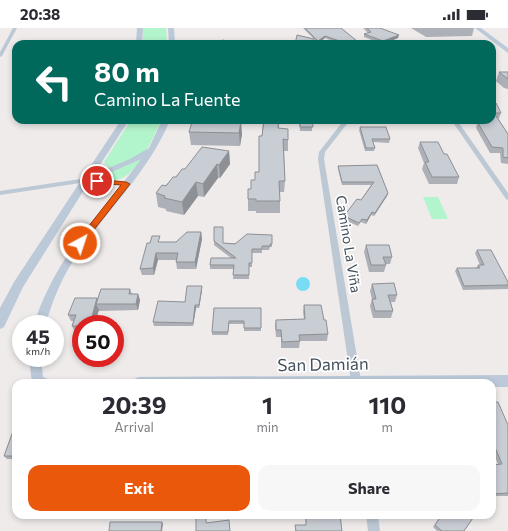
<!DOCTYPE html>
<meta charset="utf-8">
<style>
body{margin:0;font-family:Commissioner,sans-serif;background:#f7f7f7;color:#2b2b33;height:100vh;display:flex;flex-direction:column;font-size:15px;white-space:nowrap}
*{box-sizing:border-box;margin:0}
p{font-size:13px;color:#7c7c81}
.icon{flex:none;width:22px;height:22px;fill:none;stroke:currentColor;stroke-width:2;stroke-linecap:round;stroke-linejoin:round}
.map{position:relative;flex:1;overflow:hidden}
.details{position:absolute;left:12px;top:351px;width:484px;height:140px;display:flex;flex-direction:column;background:#fff;border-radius:12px;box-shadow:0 2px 6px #0003}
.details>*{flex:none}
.banner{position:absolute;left:12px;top:12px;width:484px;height:84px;border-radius:12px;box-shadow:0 2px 6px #0003;background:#00695c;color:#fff;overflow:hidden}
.speed{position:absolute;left:12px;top:287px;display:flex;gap:8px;font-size:20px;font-weight:700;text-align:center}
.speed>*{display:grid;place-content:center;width:52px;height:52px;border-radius:50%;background:#fff;box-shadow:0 2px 6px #0003;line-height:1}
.speed small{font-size:10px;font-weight:400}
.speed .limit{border:6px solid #d22;background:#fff;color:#111}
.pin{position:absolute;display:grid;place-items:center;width:34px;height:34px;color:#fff;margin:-17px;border:2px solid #fff;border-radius:50%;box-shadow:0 1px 4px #0007}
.me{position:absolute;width:44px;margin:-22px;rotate:40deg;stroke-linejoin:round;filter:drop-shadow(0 0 3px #0008)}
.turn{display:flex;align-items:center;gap:14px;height:84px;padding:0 16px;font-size:18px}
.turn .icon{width:52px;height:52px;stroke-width:2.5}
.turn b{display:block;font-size:28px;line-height:34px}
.eta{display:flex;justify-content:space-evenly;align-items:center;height:68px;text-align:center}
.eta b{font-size:24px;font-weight:700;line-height:28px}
.primary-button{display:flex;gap:8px;margin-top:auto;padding:8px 16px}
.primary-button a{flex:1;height:46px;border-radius:12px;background:#ea580c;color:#fff;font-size:16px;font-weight:700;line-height:46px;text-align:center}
.primary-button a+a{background:#f7f7f7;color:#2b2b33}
.status{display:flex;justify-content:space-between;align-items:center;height:28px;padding:0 20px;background:#fff;direction:ltr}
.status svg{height:11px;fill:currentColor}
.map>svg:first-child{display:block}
.green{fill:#b2f4cb}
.water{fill:#79dcf6}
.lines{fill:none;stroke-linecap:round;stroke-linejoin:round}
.street{fill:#bcc8d3;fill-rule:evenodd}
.secondary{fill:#bbc9d8;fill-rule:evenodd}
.wall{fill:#adb0b6}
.shaded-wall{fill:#8d9094}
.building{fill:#c9cdd4;stroke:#8d9094}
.route{fill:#ea580c;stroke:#983908}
.labels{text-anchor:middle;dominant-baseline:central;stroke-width:3.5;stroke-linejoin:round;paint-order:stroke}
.street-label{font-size:14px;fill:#424f5b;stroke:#fff}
.near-street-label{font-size:17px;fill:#424f5b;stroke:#fff}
</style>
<div class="status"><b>20:38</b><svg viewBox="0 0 49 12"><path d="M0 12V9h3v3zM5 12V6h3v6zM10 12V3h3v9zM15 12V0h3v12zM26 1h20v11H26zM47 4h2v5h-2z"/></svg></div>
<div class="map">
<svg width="508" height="503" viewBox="0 0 508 503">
<rect width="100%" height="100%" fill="#efebeb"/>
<path class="green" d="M143,0H166L167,16H143Z
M131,92H161C155,107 136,148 119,151C113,153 106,151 100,150L99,149L112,143L104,134Z
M423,169H438L448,191H432Z"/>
<path class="water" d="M296 256a7 7 0 1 1 14 0a7 7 0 1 1-14 0Z"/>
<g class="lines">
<path class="street" d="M13,0H17L2,28L0,29V24Z
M344,92H350L325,124L324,131L361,353L360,355H352L351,353L318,131L319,124Z
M455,95H459L508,165V172L506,171L454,96Z
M87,150L126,154L129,156L126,158L87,154L0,167V163Z
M366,487H378L380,503H368Z"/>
<path class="secondary" d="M137,0H143L142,16H136Z
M168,0H174L175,16H169Z
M475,0H481L508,20V25Z
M121,92H129L94,146L130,131L149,120L162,92H170C149,143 109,180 79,224C63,247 53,270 46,296H34C56,227 100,188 141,131L89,154L23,259L4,299L0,301V280L14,254Z
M29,330H41L43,349L48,351L50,355H32Z
M508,347V359H492V355H132L134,351L139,349Z"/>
</g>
<path class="wall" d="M303,0H341L357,13L356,16H340L325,10L318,15Z
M363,0H380L398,10L384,16H382L364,9V6L368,5Z
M411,0H474L472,8L426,9Z
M499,44H508V61L504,60L496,53Z
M492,75L501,85L499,90H498L508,106V136L501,135L500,125H490L476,100L477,96L476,92H492Z
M207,92H235V93L242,106L240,118L191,117L189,104L206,93Z
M262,92H279V100L288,112V123H284L285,153L284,164H280V185H256V183H248V161H251L259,144L263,94H262Z
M299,92H312V103H300Z
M360,99L390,111L389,115L373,114L375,120L374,123H365L359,102Z
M420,114L444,126L459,149L457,156H429L422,141L424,135L418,120Z
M229,123L230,136L220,150H218L204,169L198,168L184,187L166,183V181L158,179L156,165L185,141Z
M377,137L388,165L387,168L374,188L371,187L366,196L361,194L358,198L344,192V188L361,172L371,157H342L338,141V138Z
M223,202V215L272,216V219H270L269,222H262V225H252V239H249V251H233L234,241H210V237L231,230L214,217V213Z
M201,204L202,211L196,241H177L176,234V232H158L154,247H142L140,241L161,214H176Z
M366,217L392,229L390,236H385L386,237L384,244H369L364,224Z
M477,222L508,254V261L463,262L455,243L457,240H476L478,237H480L475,225Z
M372,256L397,267L395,274H391L393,283L391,290H373L370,278L372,271L370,263Z
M202,258V262L199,280H196L193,298H154L153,294L185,274Z
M130,261L132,266H138L140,272L138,282L99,283V282L94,296H81V304H75L72,298L73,293H71L68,287L97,270Z
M304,277L324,292L328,306L327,313H300L299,320H281V309H276L275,298L276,292L304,291L303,284Z
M214,280H261V303H244V296H229L228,307H212V304Z
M492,374L508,397V468H492V437L498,436L492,422Z
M16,395V431H7L4,428Z
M305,487H340L342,503H295V497H306Z
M441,487H475L464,503H437L433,499Z"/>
<path class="shaded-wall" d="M399,7L398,10L383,16V13Z
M325,8V10L318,15V13Z
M357,13L356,16H348Z
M377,92H387L377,94Z
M241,93L242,106L240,118L239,105Z
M229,123L230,136L220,150L219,137Z
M217,136L218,150L204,169L203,156Z
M196,154L198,168L184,187L182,174Z
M388,165L387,168L374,188L375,185Z
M372,184L371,187L366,196L367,192Z
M201,204L202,211L196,241L195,234Z
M156,225L158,232L154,247L153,240Z
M202,258V262L199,280V277Z
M138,266L140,272L138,282L136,276Z
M97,270L96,276L99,282L94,296H90Z
M195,277L196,280L193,298V295Z
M162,494L163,496L162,503H161Z"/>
<path class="building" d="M305,0H341L357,13L348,16L325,8L318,13Z
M367,0H380L399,7L383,13L364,6L371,4Z
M297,7L314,11L312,16H295Z
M223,12L238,16H215Z
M206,14L213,16H202Z
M499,44H508V51Z
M492,75H496L501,85H494L508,106V130L503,129V120L492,119L478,95H482L480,92H492Z
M207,92H233L232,93H241L239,105L189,104L192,94L206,93Z
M264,92H279L278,100L288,101V112L283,111L285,153H279L280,173H256V171H248V161H251V152H255V144H259V108H262Z
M300,92H312L313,99H300Z
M360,99H386L390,111H372L375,120H366Z
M420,114H438L444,126H447L459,149H432L425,134H429Z
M202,119L229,123L219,137L217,136L203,156L196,154L182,174L164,170L165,168L156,165L162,157L166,158L173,149H176L182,141H185Z
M377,137L388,165L375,185L372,184L367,192L362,191L359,195L344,188L357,171L361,172L374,154H342L338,138Z
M214,199H223V215L235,216L247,206L272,207V216H270V218H262V221H252V235H249V247H233L234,237H210L211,230H236L214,213Z
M187,204H201L195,234H176L178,225H156L153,240L140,241L147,215H150L152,208H160L158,214H176Z
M366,217H389L392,229H383L386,237H371Z
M477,222H491L508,254V257L464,258L457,240H480L478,237H484Z
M394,255L397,267H388L393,283H375L372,271H376L372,256Z
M187,258H202L199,277H195L193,295L153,294L158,273L185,274Z
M101,261H130L129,266H138L136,276H96Z
M75,270H97L90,296H81V298H72L76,287H68Z
M304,277H321L324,292H326L328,306L299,307L300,313L282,314L281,302H276V292L305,291Z
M214,280H261V300H244V293H229L228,304H212Z
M492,374H498L508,397V465L492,466V437L502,436L492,412Z
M16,395V428H4Z
M196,487H206V495L229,492L230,503H196Z
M306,487H340L342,503H296L295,497H306Z
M442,487H475L464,503H442L435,497Z
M110,494H162L161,503H109Z"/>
<path class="route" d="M95,151L126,154L130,156L82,217H77V213L121,157L97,155L94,153Z"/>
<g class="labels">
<g class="street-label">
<text transform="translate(349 216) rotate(81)">Camino La Viña</text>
</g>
<g class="near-street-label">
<text transform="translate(323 336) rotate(-1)">San Damián</text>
</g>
</g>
</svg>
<div class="speed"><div>45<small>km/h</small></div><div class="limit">50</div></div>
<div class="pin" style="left:97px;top:153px;background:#d93025"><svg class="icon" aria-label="arrive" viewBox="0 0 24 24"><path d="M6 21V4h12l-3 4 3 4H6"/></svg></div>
<svg class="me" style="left:80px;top:215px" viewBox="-20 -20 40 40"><circle r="17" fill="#ea580c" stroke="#fff" stroke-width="3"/><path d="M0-11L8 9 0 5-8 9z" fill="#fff"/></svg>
<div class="banner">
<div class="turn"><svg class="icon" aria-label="left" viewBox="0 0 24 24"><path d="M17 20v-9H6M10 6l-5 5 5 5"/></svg><div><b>80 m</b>Camino La Fuente</div></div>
</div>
<section class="details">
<div class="eta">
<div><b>20:39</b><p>Arrival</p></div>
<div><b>1</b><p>min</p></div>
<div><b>110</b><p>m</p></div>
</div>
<div class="primary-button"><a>Exit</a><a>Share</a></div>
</section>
</div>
